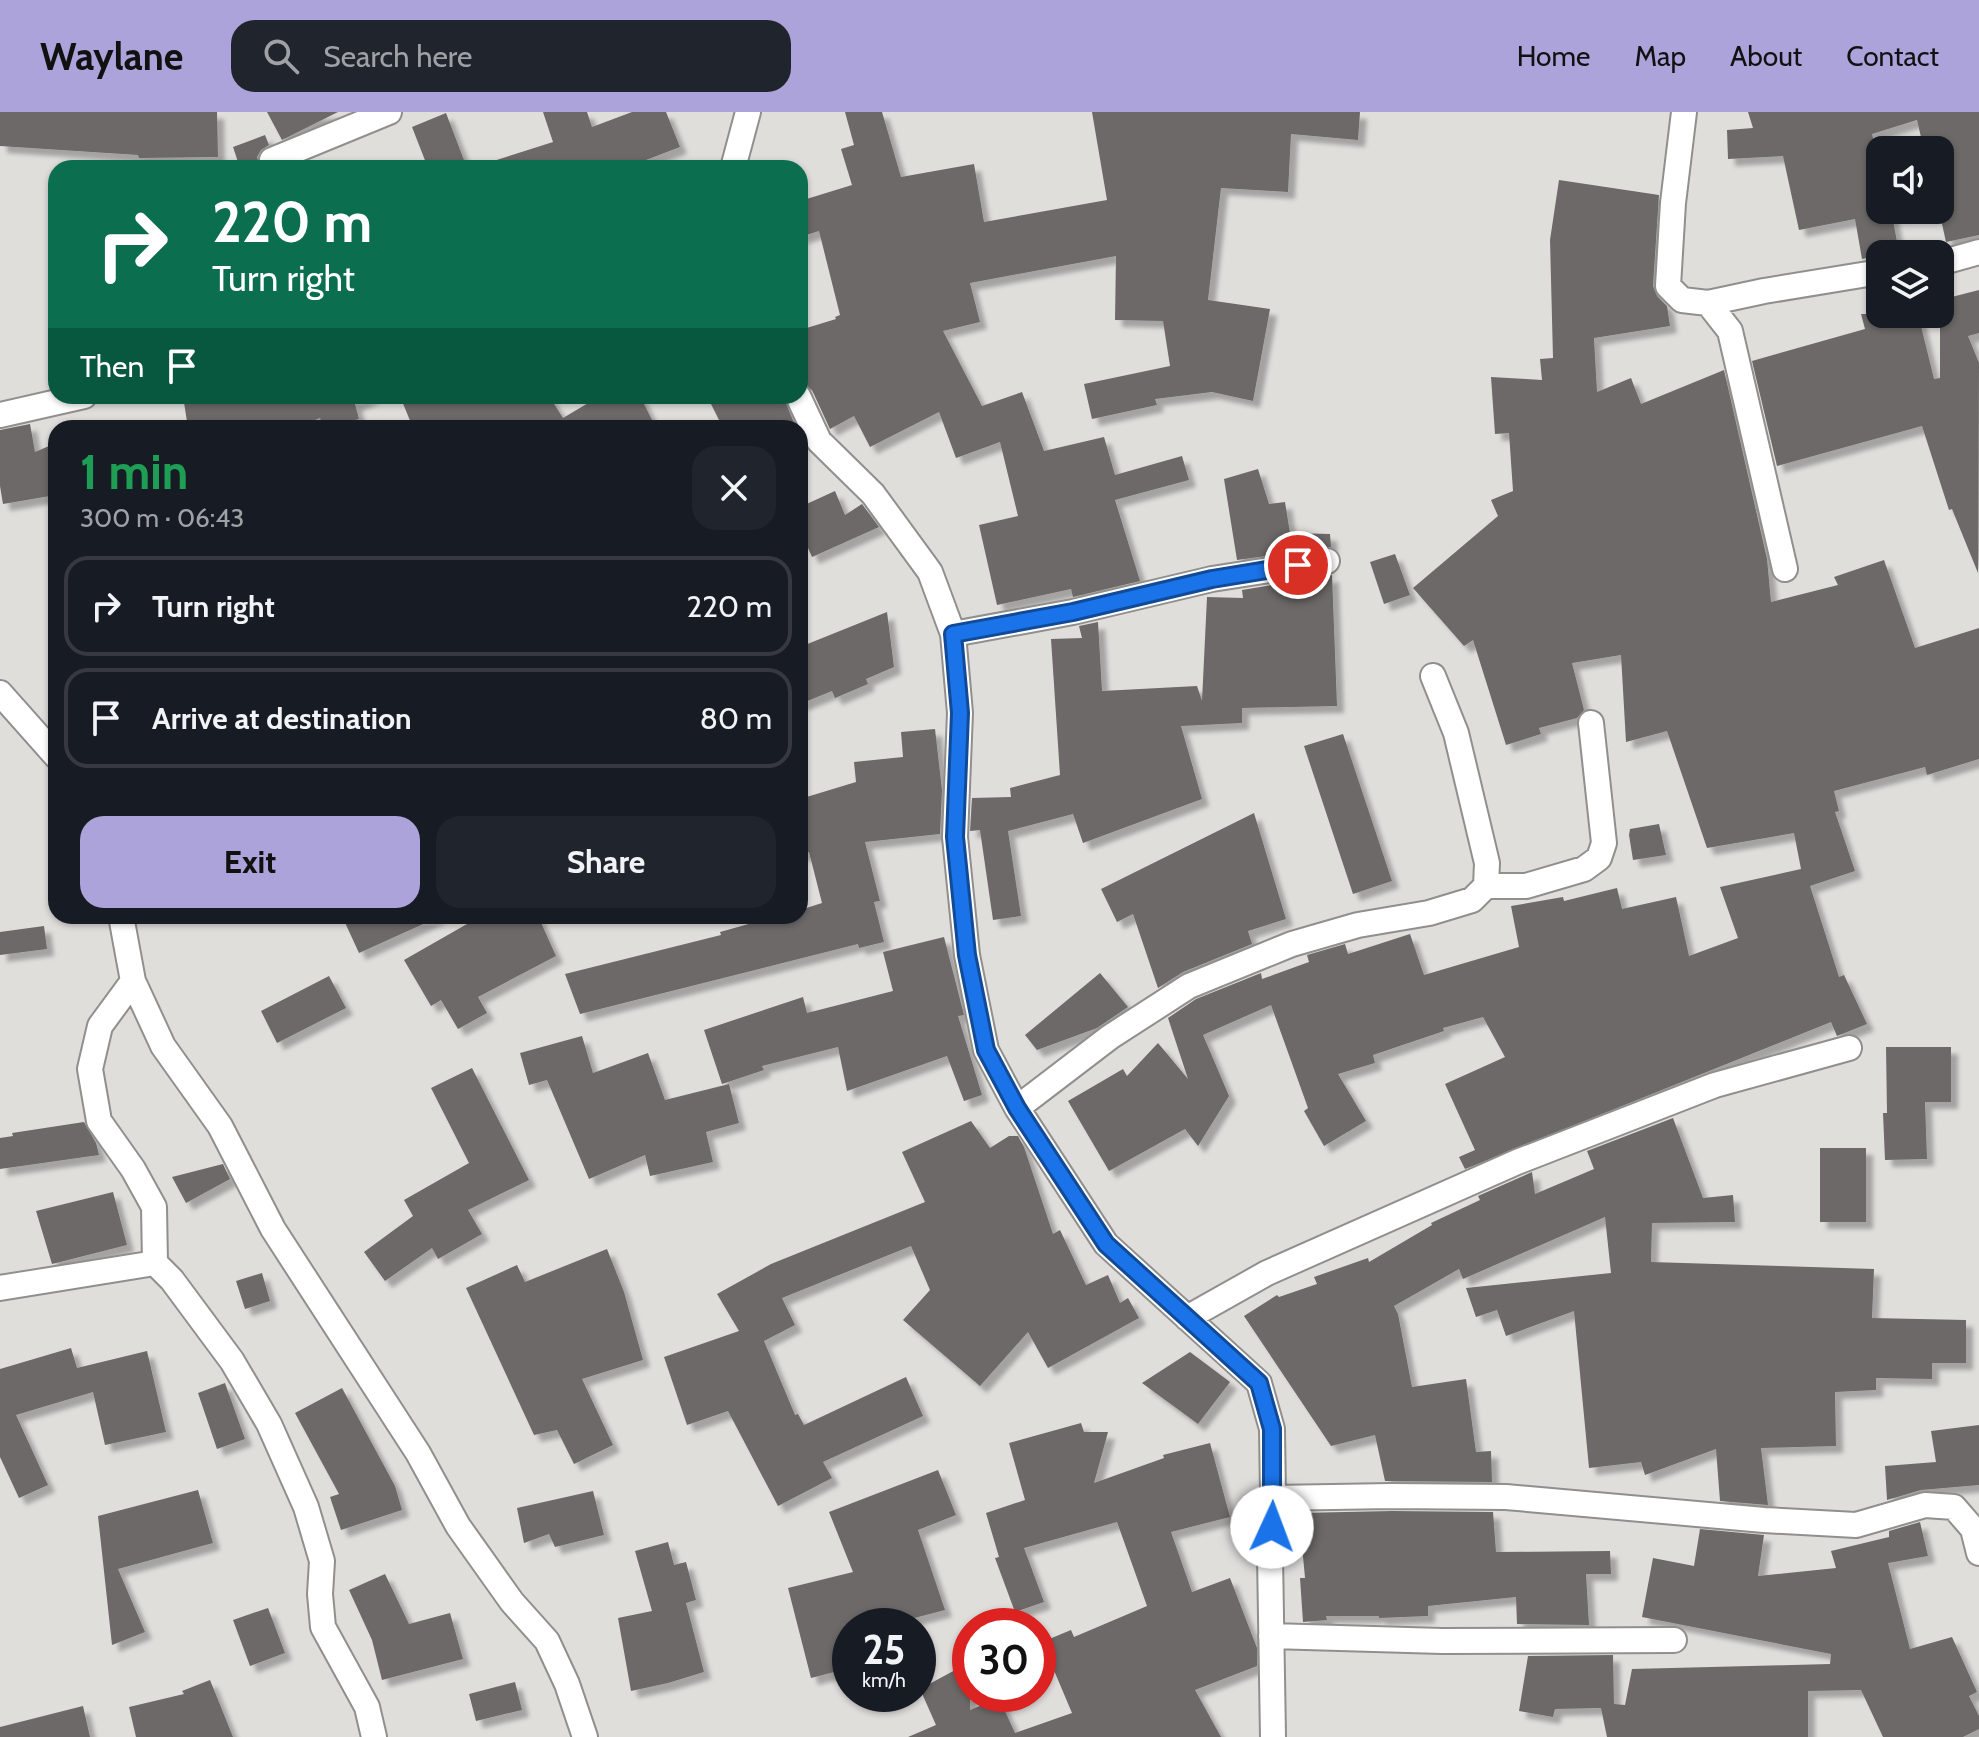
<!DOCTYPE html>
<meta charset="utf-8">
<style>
body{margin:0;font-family:Cabin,sans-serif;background:#20242c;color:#f1f3f6;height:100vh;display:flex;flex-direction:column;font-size:30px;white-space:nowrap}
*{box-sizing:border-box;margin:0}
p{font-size:26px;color:#9ea1a6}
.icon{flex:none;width:44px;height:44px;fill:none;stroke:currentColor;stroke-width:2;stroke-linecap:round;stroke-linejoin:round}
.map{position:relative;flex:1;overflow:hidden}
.panel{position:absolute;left:48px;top:308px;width:760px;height:504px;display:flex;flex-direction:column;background:#171b24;border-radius:24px;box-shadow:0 2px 6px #0004}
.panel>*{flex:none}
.hud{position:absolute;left:48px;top:48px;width:760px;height:244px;border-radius:24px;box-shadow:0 2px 6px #0004;background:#0b6e4f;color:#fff;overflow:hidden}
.controls{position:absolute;left:1866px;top:24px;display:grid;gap:16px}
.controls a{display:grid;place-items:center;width:88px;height:88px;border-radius:16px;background:#171b24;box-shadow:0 2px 6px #0004;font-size:40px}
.speed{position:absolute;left:832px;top:1496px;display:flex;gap:16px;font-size:40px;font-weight:700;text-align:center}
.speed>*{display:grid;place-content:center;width:104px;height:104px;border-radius:50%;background:#171b24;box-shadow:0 2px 6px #0004;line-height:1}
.speed small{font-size:20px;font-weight:400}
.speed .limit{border:12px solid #d22;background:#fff;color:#111}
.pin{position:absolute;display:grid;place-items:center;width:68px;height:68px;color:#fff;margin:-34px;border:4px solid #fff;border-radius:50%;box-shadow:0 2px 8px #0007}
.me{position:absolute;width:88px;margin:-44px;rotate:2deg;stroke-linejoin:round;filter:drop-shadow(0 0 6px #0008)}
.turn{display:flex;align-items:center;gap:28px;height:168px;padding:0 32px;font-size:36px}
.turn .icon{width:104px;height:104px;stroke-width:2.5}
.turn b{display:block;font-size:56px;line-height:68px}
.then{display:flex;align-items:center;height:76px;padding:0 32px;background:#0003;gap:16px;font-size:30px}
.round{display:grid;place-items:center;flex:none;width:84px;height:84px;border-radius:24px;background:#20242c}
.summary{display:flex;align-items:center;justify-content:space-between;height:136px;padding:0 32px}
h1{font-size:48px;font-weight:700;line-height:60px;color:#1e9e55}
.cta{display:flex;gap:16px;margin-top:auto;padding:16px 32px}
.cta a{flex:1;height:92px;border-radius:24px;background:#ada3db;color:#111;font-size:32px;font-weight:700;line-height:92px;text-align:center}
.cta a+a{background:#20242c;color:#f1f3f6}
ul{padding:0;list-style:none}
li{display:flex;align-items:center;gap:24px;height:100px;margin:0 16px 12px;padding:0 16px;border:4px solid #363941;border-radius:24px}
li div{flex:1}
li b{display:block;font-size:30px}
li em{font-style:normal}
header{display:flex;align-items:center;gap:48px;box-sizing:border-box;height:112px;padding:0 40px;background:#ada3db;color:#111}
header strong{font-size:38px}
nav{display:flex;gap:44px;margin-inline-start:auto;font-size:28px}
.search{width:560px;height:72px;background:#20242c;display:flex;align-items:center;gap:20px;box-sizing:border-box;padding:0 28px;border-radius:24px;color:#9ea1a6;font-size:30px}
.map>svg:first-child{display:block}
.building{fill:#6c6967;filter:url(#shadow)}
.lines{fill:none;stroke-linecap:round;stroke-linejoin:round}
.minor-casing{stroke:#918f8d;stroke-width:28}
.minor{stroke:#fff;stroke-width:24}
.route-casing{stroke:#114b97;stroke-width:20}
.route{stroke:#1a73e8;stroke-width:14}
</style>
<header>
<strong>Waylane</strong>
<div class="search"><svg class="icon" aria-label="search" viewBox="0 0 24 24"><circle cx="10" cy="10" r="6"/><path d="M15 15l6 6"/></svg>Search here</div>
<nav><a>Home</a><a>Map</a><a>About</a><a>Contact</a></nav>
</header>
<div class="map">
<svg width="1979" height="1625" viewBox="0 0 1979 1625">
<defs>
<filter id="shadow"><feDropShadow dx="7" dy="7" stdDeviation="2" flood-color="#0004"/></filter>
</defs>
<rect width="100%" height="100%" fill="#e0dedb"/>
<path class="building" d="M0,0H217L218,45L139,46L138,43L0,34Z
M267,0H338L282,28Z
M543,0H587L592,15L632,0H666L680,35L625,56H488L487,51L553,30Z
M845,0H882L901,65L974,52L984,110L1107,88L1092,0H1360L1358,28L1291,22L1288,80L1221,76L1208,188L1270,197L1253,289L1212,280L1155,287L1157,293L1092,307L1084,272L1170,254L1163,209L1115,208L1116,144L970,171L980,210L943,219L982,294L1022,280L1044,339L1104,325L1115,363L1182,344L1189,368L1115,388L1140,469L1073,485L1071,477L997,493L979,413L1018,404L1000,330L956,346L939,300L870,335L854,304L830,317L812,278L800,269V218L836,207L835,205L840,203L819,119L800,125V89L852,73L841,37L854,33Z
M1748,0H1979V123L1946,130L1940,103V38H1924L1917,8L1872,22L1880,54V98H1891L1899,140L1862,147L1855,107L1799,118L1783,44L1728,47L1727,18L1753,16Z
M446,1L467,56H428L412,15Z
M265,23L269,33L261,38L257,45L260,56H240L233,35Z
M1559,68L1659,83L1653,174L1657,184L1667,194L1670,214L1594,226L1597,280L1631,266L1641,292L1724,258L1767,447L1771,490L1838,473L1834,465L1884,448L1915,536L1979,516V647L1927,663L1925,655L1834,679L1839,699L1835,700L1855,759L1810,774L1839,865L1844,863L1867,912L1837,924L1831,910L1465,1057L1459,1045L1475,1038L1445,972L1505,945L1483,905L1443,916L1444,919L1373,943L1375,951L1338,962L1366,1009L1324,1034L1304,999L1308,996L1271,893L1203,923L1229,984L1198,1034L1185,1017L1109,1059L1068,989L1123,957L1127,964L1158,931L1188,967L1168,906L1196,887L1261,861L1262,867L1309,850L1307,843L1345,832L1348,842L1410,822L1424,863L1519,835L1511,794L1563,785L1564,789L1617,776L1622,797L1676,785L1689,844L1738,826L1720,775L1801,757L1794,721L1707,736L1667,619L1626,630L1621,543L1572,551L1584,598L1577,606L1539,616L1541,622L1506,633L1473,528L1464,534L1413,476L1498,404L1491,388L1513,379L1509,321L1495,322L1491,265L1542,268L1540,247L1553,246L1550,128Z
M1979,178V221L1968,224L1979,251L1978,461L1952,397L1949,398L1922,314L1777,354L1752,249L1865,217L1861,202H1918L1934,267L1940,266V188Z
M183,284H372V285L355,292L359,307L323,316L320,306L295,316H188Z
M400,284H549L563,306L600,284H640L656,316H413Z
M707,284H783L796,316H723Z
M30,312L35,340L56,331V383L3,392L0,374V318Z
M1258,357L1269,392L1285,390L1290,421L1330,422L1331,435L1237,448L1224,367Z
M835,379L845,403L862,392L879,415L812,445L800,418V395Z
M1395,442L1410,483L1384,492L1370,450Z
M1332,463L1337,594L1242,596V611L1181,614L1202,687L1083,731L1073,702L1008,719L1021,804L993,808L980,718L970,719L972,686L1011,685L1010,676L1060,663L1051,527L1082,526L1079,514L1098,510L1102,579L1197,574L1202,589L1207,485L1243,486L1242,478Z
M887,500L894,555L866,567L868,572L835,586L832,579L800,592V535Z
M935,617L942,678L940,722L865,730L880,789L874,790L884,830L859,836L858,832L580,902L565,862L721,823L720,820L778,804H800V798L822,791L809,740L800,743V687L856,670L854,650L903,645L901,620Z
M1343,622L1392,769L1353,782L1304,634Z
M1254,701L1286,807L1248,819L1252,832L1183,860L1158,876L1133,802L1117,810L1101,777Z
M1659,712L1666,743L1633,748L1629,723L1630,717Z
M342,804H441L359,841Z
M463,804H538L556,844L478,885L487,901L458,917L441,888L431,894L404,848L467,812Z
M44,814L47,837L0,843V820Z
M944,825L964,903L958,904L982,983L964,989L947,944L847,979L838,935L762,954L764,958L722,972L704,918L803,885L807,901L893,879L883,840Z
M1100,861L1128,895L1097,916L1037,938L1025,923Z
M329,864L346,896L277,931L261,899Z
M582,924L593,961L648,941L665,988L729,972L739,1011L706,1020L713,1050L650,1064L645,1043L589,1067L547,968L529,973L520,941Z
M1886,935H1951V990H1925L1927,1047L1885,1048L1883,1001H1887Z
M472,956L529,1068L468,1098L482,1122L438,1147L432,1136L385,1169L364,1140L413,1104L404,1088L469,1051L431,976Z
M1673,1006L1703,1086L1733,1083L1735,1110L1652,1111L1651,1150L1874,1157L1872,1206L1966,1208V1251H1932V1267L1876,1266V1278L1835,1280L1836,1334L1761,1336L1768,1393L1720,1389L1716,1337L1645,1363L1641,1350L1589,1356L1574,1199L1506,1224L1497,1198L1476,1205L1466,1176L1611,1161L1605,1105L1463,1167L1459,1157L1394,1194L1398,1202L1412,1275L1466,1267L1476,1340L1491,1339L1492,1370L1385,1369L1375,1323L1331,1334L1244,1204L1277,1183L1279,1185L1317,1172L1314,1165L1368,1146L1369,1150L1432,1113L1431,1111L1480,1088L1478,1084L1532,1060L1535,1082L1594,1057L1587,1039Z
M971,1009L990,1036L1009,1024H1018L1024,1035L1053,1122L1060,1118L1086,1173L1108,1163L1120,1191L1128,1186L1139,1206L1048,1256L1028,1220L980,1274L903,1208L930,1178L911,1134L782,1186L795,1213L764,1229L795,1303L798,1302L804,1313L906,1265L923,1304L823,1350L832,1366L778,1394L728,1299L687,1313L664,1245L739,1219L717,1182L771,1152L925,1090L902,1040Z
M84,1010L96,1031L99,1043L0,1057V1026L13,1024L12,1021Z
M1820,1036H1866V1110H1820Z
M223,1052L230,1067L186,1091L172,1065Z
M113,1080L127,1133L52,1152L36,1099Z
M607,1137L624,1180L643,1248L582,1267L613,1333L574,1352L557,1318L534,1323L466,1176L517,1153L525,1170Z
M262,1161L270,1189L245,1197L236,1169Z
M71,1236L77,1256L147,1239L166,1320L105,1333L93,1280L16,1303L48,1373L19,1386L0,1345V1257Z
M1190,1240L1230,1270L1198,1312L1142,1271Z
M225,1271L245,1327L217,1337L198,1281Z
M342,1276L395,1374L402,1398L341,1418L330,1385L339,1382L295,1301Z
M1081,1311L1084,1320H1108L1094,1371L1164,1346L1163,1343L1210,1331L1230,1405L1171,1420L1192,1480L1230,1466L1257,1536V1554L1195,1578L1221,1625H908L936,1613L920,1577L970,1550V1598L999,1586L1015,1621L1072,1601L1042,1530L1071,1518L1074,1525L1147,1494L1117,1410L1024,1436L1044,1490L1015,1500L995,1446L999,1445L986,1401L1025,1388L1009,1331Z
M1979,1313V1373L1921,1378L1887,1388L1885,1354L1936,1350L1931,1319Z
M938,1358L956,1403L918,1418L945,1498L884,1514H850V1556L811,1566L788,1476L853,1460L829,1400Z
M198,1378L213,1431L118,1457L145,1520L112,1533L98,1404Z
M593,1379L604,1423L555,1435L549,1422L524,1431L517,1396Z
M1392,1399L1493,1400L1496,1440L1610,1439L1611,1462H1586L1589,1513L1517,1512L1516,1485L1428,1494V1504L1379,1506V1504H1326L1327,1508L1303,1510L1300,1466H1305L1299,1401Z
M1920,1410L1928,1444L1888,1451L1910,1537L1952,1525L1977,1580L1969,1584L1979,1604V1617L1963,1625H1883L1861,1578L1808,1579V1625H1607L1601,1596L1555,1597L1553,1605L1519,1599L1528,1544L1613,1543L1614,1592L1625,1593L1632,1557L1830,1552L1831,1542L1642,1505L1653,1446L1694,1454L1700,1417L1764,1423L1758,1464L1836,1456L1831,1439L1889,1425V1419Z
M668,1430L674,1453L686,1450L696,1488L686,1491L704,1560L668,1571L631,1579L618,1506L652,1499L635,1439Z
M385,1462L409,1512L450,1501L463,1547L382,1568L372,1528L349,1478Z
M268,1496L285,1541L250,1554L233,1508Z
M210,1568L233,1625H136L129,1595L184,1582L182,1579Z
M515,1570L522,1598L476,1609L469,1582Z
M83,1594L90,1625H0V1615Z"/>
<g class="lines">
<defs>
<path id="minor" d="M1684,0L1673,91L1668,174L1682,188L1708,191L1764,179L1880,160
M272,48L389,0
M733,56L748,0
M1940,151L1979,140
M1708,191L1730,219L1785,457
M798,284L819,329L873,382L930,460L953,522L960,601L955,725L967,843L986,938L1017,996L1106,1132L1259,1271L1272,1317L1273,1386L1270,1444L1273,1625
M0,303L84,284
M953,522L1073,500L1212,467L1327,449
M0,581L56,644
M1486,774H1526L1584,757L1599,746L1604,731L1591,611
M121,804L133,869L163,934L220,1014L273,1117L418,1341L458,1414L512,1490L547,1529L567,1572L585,1625
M133,869L100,914L90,957L99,1009L133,1057L154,1095L155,1151L172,1168L232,1249L269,1312L306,1395L322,1449L320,1482L323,1515L367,1595L374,1625
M1017,996L1110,925L1189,874L1292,832L1358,813L1429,801L1472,788L1486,774L1487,751L1456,621L1433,564
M0,1176L155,1151
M1187,1206L1267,1161L1517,1050L1715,973L1849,936
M1273,1386L1391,1384L1506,1385L1764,1408L1856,1413L1925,1393L1954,1395L1973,1417L1979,1441
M1271,1524L1442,1529L1674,1528"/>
</defs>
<use href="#minor" class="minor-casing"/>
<use href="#minor" class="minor"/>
</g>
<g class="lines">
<defs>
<path id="route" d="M1272,1415V1317L1259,1271L1106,1132L1017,996L986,938L967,843L955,725L960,601L953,522L1073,500L1212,467L1298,453"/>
</defs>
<use href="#route" class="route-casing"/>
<use href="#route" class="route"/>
</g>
</svg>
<div class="controls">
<a><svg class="icon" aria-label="sound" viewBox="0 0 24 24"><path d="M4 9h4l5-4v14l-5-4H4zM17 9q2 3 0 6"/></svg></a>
<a><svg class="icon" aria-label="layers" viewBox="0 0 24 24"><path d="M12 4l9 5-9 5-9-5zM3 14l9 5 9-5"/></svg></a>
</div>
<div class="speed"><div>25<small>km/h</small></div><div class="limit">30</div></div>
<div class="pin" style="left:1298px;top:453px;background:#d93025"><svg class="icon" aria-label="arrive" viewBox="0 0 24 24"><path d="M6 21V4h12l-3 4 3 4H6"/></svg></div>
<svg class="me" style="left:1272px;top:1415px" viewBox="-20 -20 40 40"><circle r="19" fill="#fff"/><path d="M0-13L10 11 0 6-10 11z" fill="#1a73e8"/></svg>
<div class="hud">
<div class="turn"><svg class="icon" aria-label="right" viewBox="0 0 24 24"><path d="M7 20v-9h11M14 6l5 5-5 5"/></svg><div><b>220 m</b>Turn right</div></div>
<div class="then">Then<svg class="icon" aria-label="arrive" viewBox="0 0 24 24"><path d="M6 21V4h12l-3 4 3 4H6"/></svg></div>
</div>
<section class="panel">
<div class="summary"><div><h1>1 min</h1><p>300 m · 06:43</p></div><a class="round"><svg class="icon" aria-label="close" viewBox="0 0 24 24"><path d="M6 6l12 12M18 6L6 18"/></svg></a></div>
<ul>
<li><svg class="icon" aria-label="right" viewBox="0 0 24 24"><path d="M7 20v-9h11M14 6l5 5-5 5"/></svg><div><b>Turn right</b></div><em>220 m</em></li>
<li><svg class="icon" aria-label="arrive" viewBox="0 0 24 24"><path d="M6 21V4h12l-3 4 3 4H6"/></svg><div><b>Arrive at destination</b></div><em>80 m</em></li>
</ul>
<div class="cta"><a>Exit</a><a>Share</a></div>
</section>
</div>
